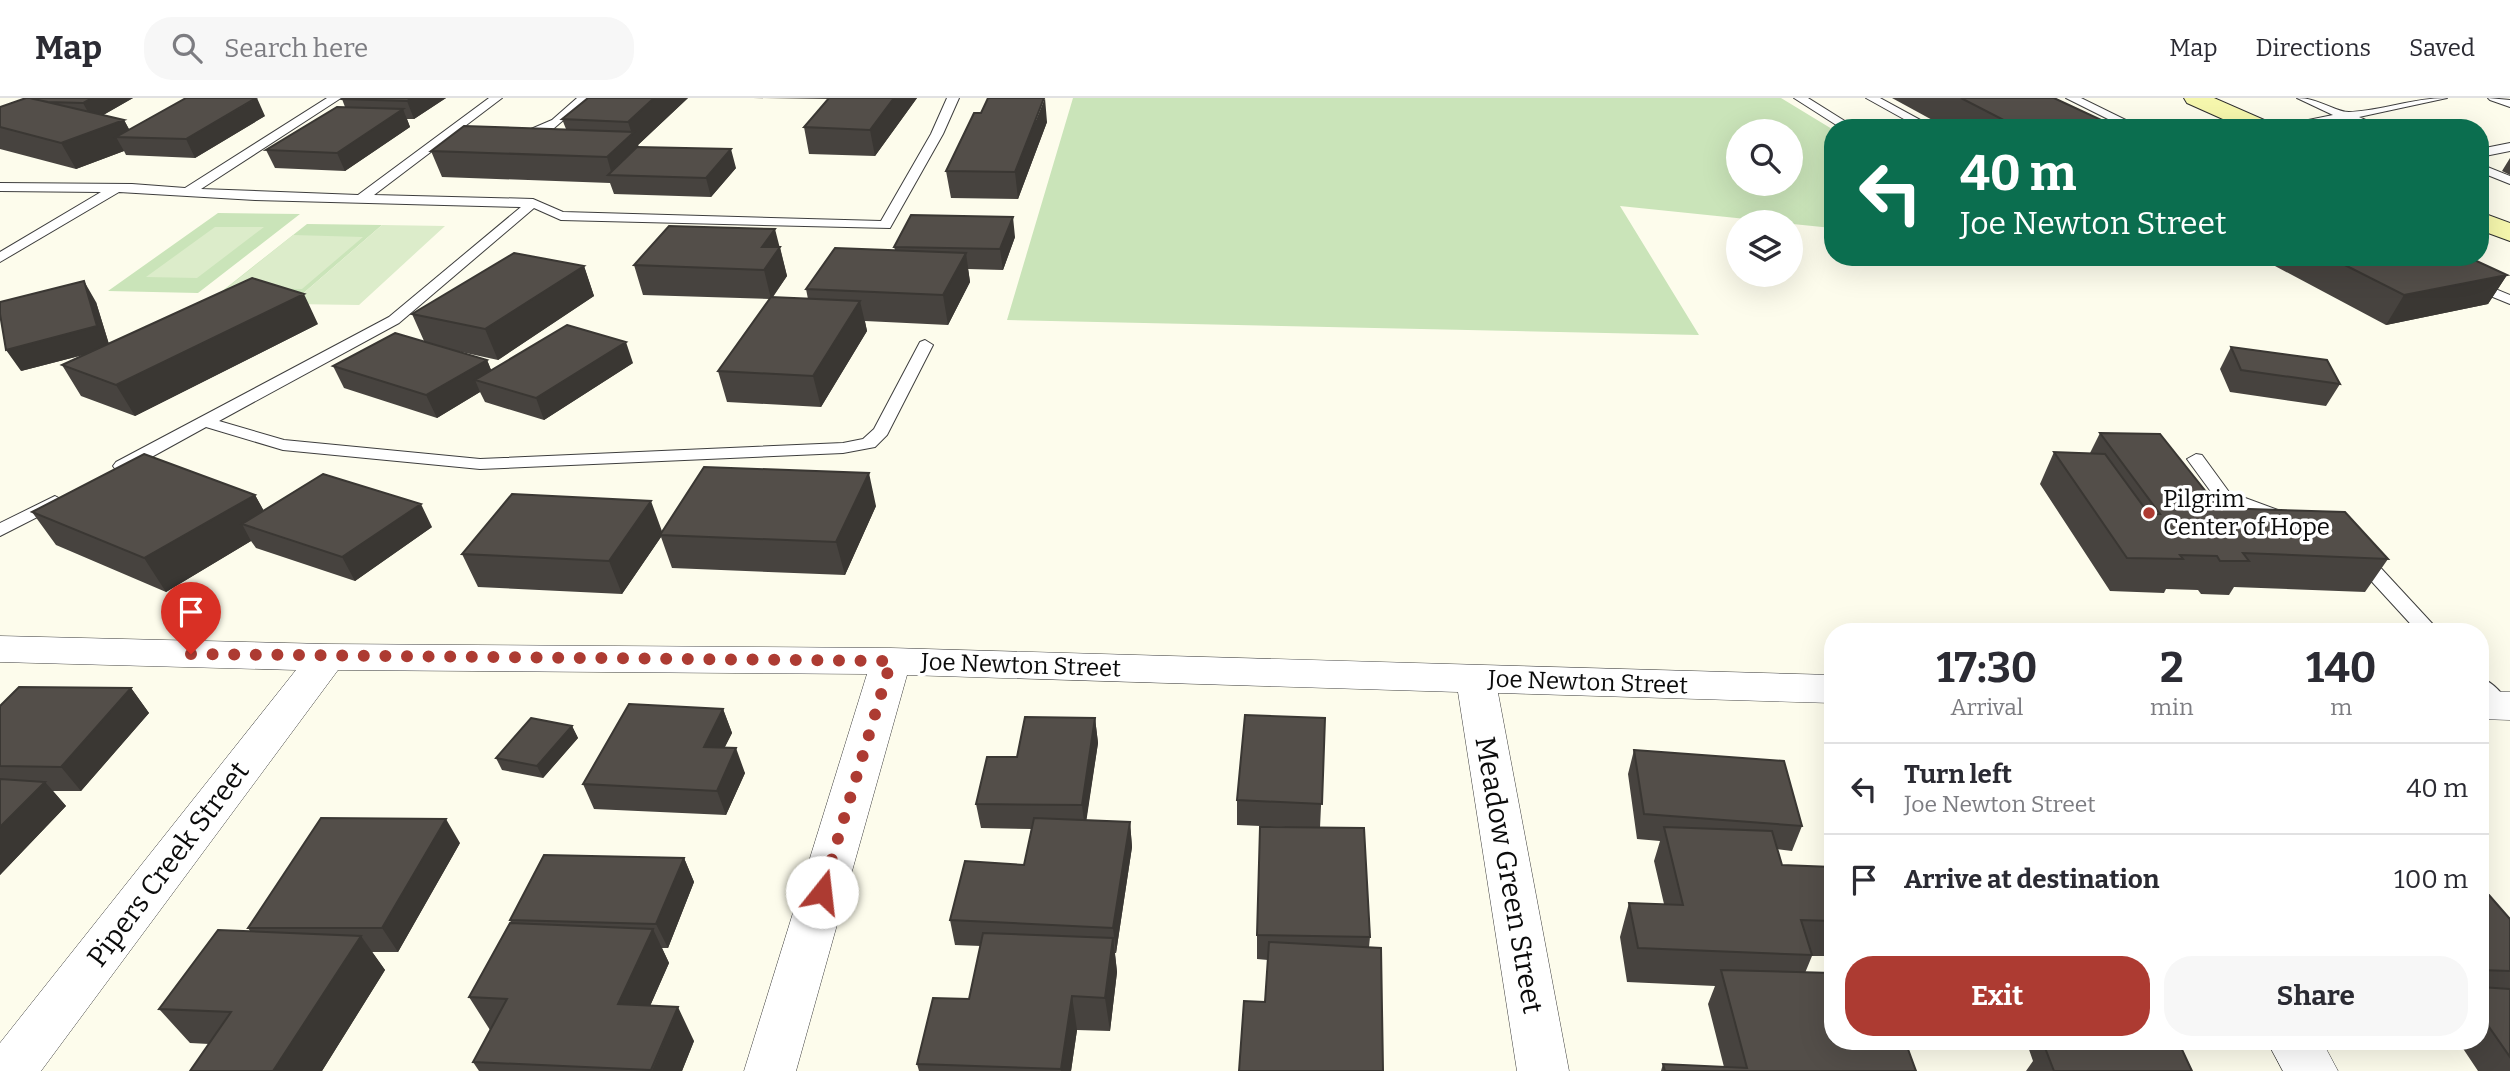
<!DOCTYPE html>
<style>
body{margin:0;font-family:Bitter,serif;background:#f7f7f7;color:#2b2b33;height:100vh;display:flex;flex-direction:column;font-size:26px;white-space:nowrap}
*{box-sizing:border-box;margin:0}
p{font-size:23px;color:#7c7c81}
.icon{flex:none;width:38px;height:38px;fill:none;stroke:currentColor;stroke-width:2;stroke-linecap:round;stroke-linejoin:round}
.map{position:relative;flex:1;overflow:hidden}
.panel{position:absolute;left:1824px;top:525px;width:665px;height:427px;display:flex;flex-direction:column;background:#fff;border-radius:28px;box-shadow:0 7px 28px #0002}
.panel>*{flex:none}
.banner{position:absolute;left:1824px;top:21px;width:665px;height:147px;border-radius:28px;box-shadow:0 7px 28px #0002;background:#0b6e4f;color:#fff;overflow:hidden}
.buttons{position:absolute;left:1726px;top:21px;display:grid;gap:14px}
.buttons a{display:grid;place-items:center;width:77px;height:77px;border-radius:50%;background:#fff;box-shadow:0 7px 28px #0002;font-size:35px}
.pin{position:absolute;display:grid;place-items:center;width:60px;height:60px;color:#fff;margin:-72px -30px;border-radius:50% 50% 50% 0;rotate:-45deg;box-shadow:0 0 7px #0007}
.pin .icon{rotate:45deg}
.me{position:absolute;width:77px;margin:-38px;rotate:16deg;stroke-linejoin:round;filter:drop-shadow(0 0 5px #0008)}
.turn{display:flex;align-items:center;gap:24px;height:147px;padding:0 21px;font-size:32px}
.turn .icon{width:91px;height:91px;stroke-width:2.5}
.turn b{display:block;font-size:49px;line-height:60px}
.eta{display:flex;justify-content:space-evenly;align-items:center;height:119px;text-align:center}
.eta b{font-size:42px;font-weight:700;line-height:49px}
.button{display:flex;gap:14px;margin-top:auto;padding:14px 21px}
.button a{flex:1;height:80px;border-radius:28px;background:#ad3b32;color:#fff;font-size:28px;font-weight:700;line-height:80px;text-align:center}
.button a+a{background:#f7f7f7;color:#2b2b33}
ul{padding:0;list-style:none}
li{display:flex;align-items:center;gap:21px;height:91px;padding:0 21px;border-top:2px solid #e1e1e2}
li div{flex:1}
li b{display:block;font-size:26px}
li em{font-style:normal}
header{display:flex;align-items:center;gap:42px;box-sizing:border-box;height:98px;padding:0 35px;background:#fff;border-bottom:2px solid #e1e1e2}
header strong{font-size:33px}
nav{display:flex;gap:38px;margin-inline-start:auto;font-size:24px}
.search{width:490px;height:63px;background:#f7f7f7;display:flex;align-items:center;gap:18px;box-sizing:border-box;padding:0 24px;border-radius:28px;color:#7c7c81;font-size:26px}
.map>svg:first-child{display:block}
.green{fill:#cae4b9;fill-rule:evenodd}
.pitch{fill:#dcecca}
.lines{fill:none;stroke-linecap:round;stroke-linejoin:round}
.service-casing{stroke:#3e3e3e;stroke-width:2}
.minor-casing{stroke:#3e3e3e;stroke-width:1}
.secondary-casing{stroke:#2d2d2d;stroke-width:2}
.service{fill:#fff;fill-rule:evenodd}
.minor{fill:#fff;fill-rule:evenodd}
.secondary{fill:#f6f7ad;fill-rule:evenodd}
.wall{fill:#47433f}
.shaded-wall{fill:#3a3733}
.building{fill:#534e49;stroke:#3a3733;stroke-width:2}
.route{stroke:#ad3b32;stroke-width:12;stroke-dasharray:0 21.6}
.poi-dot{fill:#ad3b32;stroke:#fff;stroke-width:2.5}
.labels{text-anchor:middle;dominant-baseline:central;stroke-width:7;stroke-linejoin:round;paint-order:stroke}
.poi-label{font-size:24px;fill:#0b0b0b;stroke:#fff;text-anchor:start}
.street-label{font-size:24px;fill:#0b0b0b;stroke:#fff}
.near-street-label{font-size:28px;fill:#0b0b0b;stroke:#fff}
</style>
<header>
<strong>Map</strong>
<div class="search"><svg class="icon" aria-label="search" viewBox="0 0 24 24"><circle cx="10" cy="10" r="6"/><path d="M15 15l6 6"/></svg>Search here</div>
<nav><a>Map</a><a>Directions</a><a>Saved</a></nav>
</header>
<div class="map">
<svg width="2510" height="973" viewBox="0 0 2510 973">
<rect width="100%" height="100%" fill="#fdfcec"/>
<path class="green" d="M1073,0H1781L1832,31V130L1620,108L1699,237L1007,222ZM1738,33H1790V86H1738Z
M218,115L300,116L198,195L108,193Z
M307,126L382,127L291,206L207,205Z"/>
<path class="pitch" d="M382,127L445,128L359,207L291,206Z
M215,129H264L197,180L146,179Z
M293,137L363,139L302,191L227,190Z"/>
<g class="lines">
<defs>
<path id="service" d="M327,0H341L201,91L358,97L489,0H502L374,97L533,101L563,114L881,123L931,36L947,0H959L943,36L890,130L561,122L534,110L399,225L219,323L284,342L480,361L843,345L863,341L874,331L920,244L925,242L933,247L887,337L875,349L843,355L480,371L283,352L206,329L128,372H116L113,368L116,364L389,219L521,109L255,102L119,94L0,164V154L101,94L0,93V85L132,86L185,90Z
M577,0H589L553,31L523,41L517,37L552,22Z
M1794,0H1808L1856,30H1841Z
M1866,0H1880L1935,30H1920Z
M2066,0H2081L2142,30H2126Z
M2297,0C2319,0 2335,14 2349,14C2380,13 2412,0 2447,0L2359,19L2383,30H2366L2345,22L2296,30H2268L2333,17Z
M2488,0L2510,2V9L2490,2Z
M2510,45V53L2480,59V51Z
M2480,66L2510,78V86L2480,74Z
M2044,159H2089C2080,166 2053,166 2044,159Z
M2471,181L2510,197V206L2466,188V182Z
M2196,356L2202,357L2229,394L2286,415L2289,419L2286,423H2274L2217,402L2187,361Z
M55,398L64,403L61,407L0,438V425Z
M2359,452L2366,454L2440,534H2418L2352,462L2350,458L2352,454Z
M2480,580C2492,583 2503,596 2510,607L2507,612C2493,616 2488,609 2480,600Z"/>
<path id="minor" d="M0,538L327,546L891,550L1832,577V605L1498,595L1569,973H1517L1458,594L907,577L796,973H744L867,576L338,572L41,973H0V945L296,572L0,564Z
M2480,593L2510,594V622L2480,621Z
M2267,943H2322L2338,973H2283Z"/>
<path id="secondary" d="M2184,0H2214L2271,25L2274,30H2243L2187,5Z
M2480,114L2510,125V143L2480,132Z"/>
</defs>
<use href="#service" class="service-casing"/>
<use href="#minor" class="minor-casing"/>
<use href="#secondary" class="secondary-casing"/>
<use href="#service" class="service"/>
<use href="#minor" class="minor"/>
<use href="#secondary" class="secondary"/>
</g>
<path class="wall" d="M133,0L103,17L124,22L129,31L265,18L195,60L126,57L124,53L76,71L0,51V9L33,1Z
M343,0H446L414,21H407L410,29L345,73L275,70L266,52L345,9L342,1Z
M688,0L638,47L639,49L736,70L711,99L614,96L610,85L442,79L431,53L566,31L562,21Z
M753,0H917L875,58L809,56L804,29L828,1Z
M1892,0H2054L2114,28L2146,30H1947Z
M981,15L1047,24L1018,101L951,100L946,73Z
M2510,60V77L2502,73Z
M1015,139L1003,172L968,171L970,184L948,227L865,223L867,233L821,309L727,304L718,273L770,201L643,197L634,167L780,149L787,178L773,199L808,201L806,191L895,152L894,149Z
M2279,159H2468L2507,177L2488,206L2386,227L2275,168Z
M584,168L594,198L498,262L452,252L487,262L491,272L633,265L544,322L485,304L480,294L437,320L344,290L333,268L424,243L412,216Z
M96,204L109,246L318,226L135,318L81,298L62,267L87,256L21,273Z
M2231,249L2340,286L2326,308L2230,294L2220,271Z
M2100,335L2219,410L2388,461L2365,494L2234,489L2229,497L2201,496L2198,492L2166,491L2164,495L2110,493L2040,386L2054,354L2090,355Z
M255,397L264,413L432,429L355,483L256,450L251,443L166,494L56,447L32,414Z
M876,408L845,477L672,470L661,439L622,496L478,489L462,456L662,434Z
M131,590L149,615L81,693H53L66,708L0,777V608Z
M723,611L732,635L724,650L745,675L726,717L594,711L583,686Z
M1095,620L1098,645L1086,722L1130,724L1132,749L1116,855H1115L1117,874L1110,933L1077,932L1071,973H919L917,966L969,901L981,848L955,847L950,822L1024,767L1032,731L981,730L976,706L1017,659Z
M1325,620L1320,730L1370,839L1369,849L1265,904L1268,862L1257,861V837L1286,729L1237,727V702Z
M572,628L578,640L543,680L502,672L496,660Z
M1634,652L1802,728L1792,753L1777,751L1782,767L1832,769V858H1812L1805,875L1832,943L1916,973H1661L1663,966L1724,969L1708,906L1715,888L1627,884L1620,839L1629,805L1664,806L1654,763L1660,743L1637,741L1628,676Z
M460,745L398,854H372L385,872L322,973H190L209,946L190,945L159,911L250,833L248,830Z
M684,760L694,784L668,850H662L669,865L650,908L694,943L682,973H479L473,964L490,932L469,899L511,825L510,822Z
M2480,796L2510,821V973H2478L2458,943H2480Z
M2026,943H2178L2192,973H2026L2033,963Z"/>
<path class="shaded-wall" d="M92,0H133L93,23L83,5Z
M257,0L265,18L195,60L186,41Z
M412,0H446L414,21L407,3Z
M654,0H688L638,47L642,60L612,77L607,59L632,36L628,24Z
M894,0H917L875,58L870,32Z
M1045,0L1047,24L1018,101L1015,74Z
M403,11L410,29L345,73L337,55Z
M124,22L133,39H116L124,53L76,71L61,45Z
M731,51L736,70L711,99L706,80Z
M1013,119L1015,139L1003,172L1000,151Z
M775,131L787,178L771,201L764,172L762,149Z
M966,155L970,184L948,227L943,197Z
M584,168L594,198L498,262L485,231Z
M2507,177L2488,206L2386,227L2404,197Z
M84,183L96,204L110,250L21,273L6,252Z
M304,196L318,226L135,318L116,287Z
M860,203L867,233L821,309L813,278Z
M626,244L633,265L544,322L536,300Z
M487,262L496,284L475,282L480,294L437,320L426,297Z
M869,375L876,408L845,477L836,444Z
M255,397L273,430L242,426L251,443L166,494L144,460Z
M651,403L663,436L660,437L661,439L622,496L609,463Z
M421,406L432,429L355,483L342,459Z
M131,590L149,615L81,693L61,669Z
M723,611L732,635L713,673L704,649Z
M1095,620L1098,645L1085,732L1082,707Z
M572,628L578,640L543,680L537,668Z
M736,650L745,675L726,717L717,693Z
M45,684L66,708L0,777V729Z
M446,721L460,745L398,854L382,830Z
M1130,724L1132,749L1116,855L1113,830Z
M684,760L694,784L668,850L656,826Z
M653,831L669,865L636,940L618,906Z
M361,838L385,872L322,973H273Z
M1113,840L1117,874L1110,933L1105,900Z
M1072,898L1077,932L1071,973H1061Z
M678,909L694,943L682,973H652Z"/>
<path class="building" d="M26,0H30L124,22L61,45L0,29V9Z
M34,0H92L83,5L48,4L33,1Z
M186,0H256L186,41L116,39Z
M343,0H412L407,3L342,1Z
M588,0H654L628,24L562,21Z
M829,0H894L870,32L804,29Z
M988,0H1044L1015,74L946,73L974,15H981Z
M1961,0H2054L2114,28L2135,25L2146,30H2019Z
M337,9L403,11L337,55L266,52Z
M464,28L634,34L607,59L431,53Z
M637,49L731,51L706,80L608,77Z
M911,117L1013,119L1000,151L894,149Z
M669,128L775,131L762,149H780L764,172L634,167Z
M835,150L966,155L943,197L806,191Z
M514,155L584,168L485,231L412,216Z
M2329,159H2468L2507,177L2404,197Z
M252,180L304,196L116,287L62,267Z
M84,183L97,228L6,252L0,216V204Z
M771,199L860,203L813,278L718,273Z
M567,227L626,244L536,300L475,282Z
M395,235L487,262L426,297L333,268Z
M2231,249L2327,262L2340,286L2241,272Z
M2100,335L2160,336L2219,410L2345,414L2388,461L2243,455L2249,463H2220L2217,458L2180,457L2183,461L2127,460L2054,354L2105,356L2149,416H2160Z
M144,356L255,397L144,460L32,414Z
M704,369L869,375L836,444L660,437Z
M323,376L421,406L342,459L242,426Z
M512,396L651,403L609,463L462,456Z
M19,589L131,590L61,669L0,668V608Z
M629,606L723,611L704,649L736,650L717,693L583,686Z
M1245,617L1325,620L1322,706L1237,702Z
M1025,619L1095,620L1082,707L976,706L987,659H1017Z
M531,620L572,628L537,668L496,660Z
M1634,652L1784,663L1802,728L1644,716Z
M0,681L45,684L0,729Z
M321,720L446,721L382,830H248Z
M1034,720L1130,724L1113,830L950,822L965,763L1024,767Z
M1260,729L1364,730L1370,839L1257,837Z
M1664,729L1772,733L1782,767L1832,769V823L1801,822L1812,857L1638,850L1629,805L1683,807Z
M544,757L684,760L656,826L510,822Z
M2480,796L2489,797L2510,821V873L2480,872Z
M510,825L653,831L618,906L678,909L651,972L473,964L507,901L469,899Z
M218,832L361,838L273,973H190L231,914L159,911Z
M983,835L1113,840L1105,900L1072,898L1061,971L917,966L933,900L969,901Z
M1269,844L1381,850L1383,973H1239L1244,903L1265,904Z
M1721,872L1832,875V943H1905L1916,973H1665L1663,966L1747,970Z
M2480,889L2510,891V959L2480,916Z
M2061,943H2178L2192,973H2054L2044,947L2063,948Z"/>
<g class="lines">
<path class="route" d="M191,556L891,563L822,794"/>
</g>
<circle class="poi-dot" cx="2149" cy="415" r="7"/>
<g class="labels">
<g class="poi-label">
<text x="2163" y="401">Pilgrim<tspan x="2163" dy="28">Center of Hope</tspan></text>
</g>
<g class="street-label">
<text transform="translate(1021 567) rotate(2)">Joe Newton Street</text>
<text transform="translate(1588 584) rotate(2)">Joe Newton Street</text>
</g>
<g class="near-street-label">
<text transform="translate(168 766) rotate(-53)">Pipers Creek Street</text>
<text transform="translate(1509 777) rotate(80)">Meadow Green Street</text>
</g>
</g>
</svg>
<div class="buttons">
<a><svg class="icon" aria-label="search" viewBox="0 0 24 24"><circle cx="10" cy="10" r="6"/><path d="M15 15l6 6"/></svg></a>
<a><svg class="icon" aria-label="layers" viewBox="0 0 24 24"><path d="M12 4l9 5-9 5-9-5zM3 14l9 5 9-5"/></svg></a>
</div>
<div class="pin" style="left:191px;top:556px;background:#d93025"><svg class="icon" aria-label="arrive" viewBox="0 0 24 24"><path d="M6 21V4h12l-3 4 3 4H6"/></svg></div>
<svg class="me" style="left:822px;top:794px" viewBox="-20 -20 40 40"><circle r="19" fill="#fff"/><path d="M0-13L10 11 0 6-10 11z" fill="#ad3b32"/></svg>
<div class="banner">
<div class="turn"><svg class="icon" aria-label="left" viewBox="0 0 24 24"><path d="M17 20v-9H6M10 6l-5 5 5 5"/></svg><div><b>40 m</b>Joe Newton Street</div></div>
</div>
<section class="panel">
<div class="eta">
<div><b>17:30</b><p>Arrival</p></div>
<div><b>2</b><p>min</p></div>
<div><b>140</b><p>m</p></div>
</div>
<ul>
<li><svg class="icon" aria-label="left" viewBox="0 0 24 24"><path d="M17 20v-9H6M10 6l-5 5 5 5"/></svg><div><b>Turn left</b><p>Joe Newton Street</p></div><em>40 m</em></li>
<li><svg class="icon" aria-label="arrive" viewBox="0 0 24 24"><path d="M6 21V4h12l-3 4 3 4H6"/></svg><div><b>Arrive at destination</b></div><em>100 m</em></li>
</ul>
<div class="button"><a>Exit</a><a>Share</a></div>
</section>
</div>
